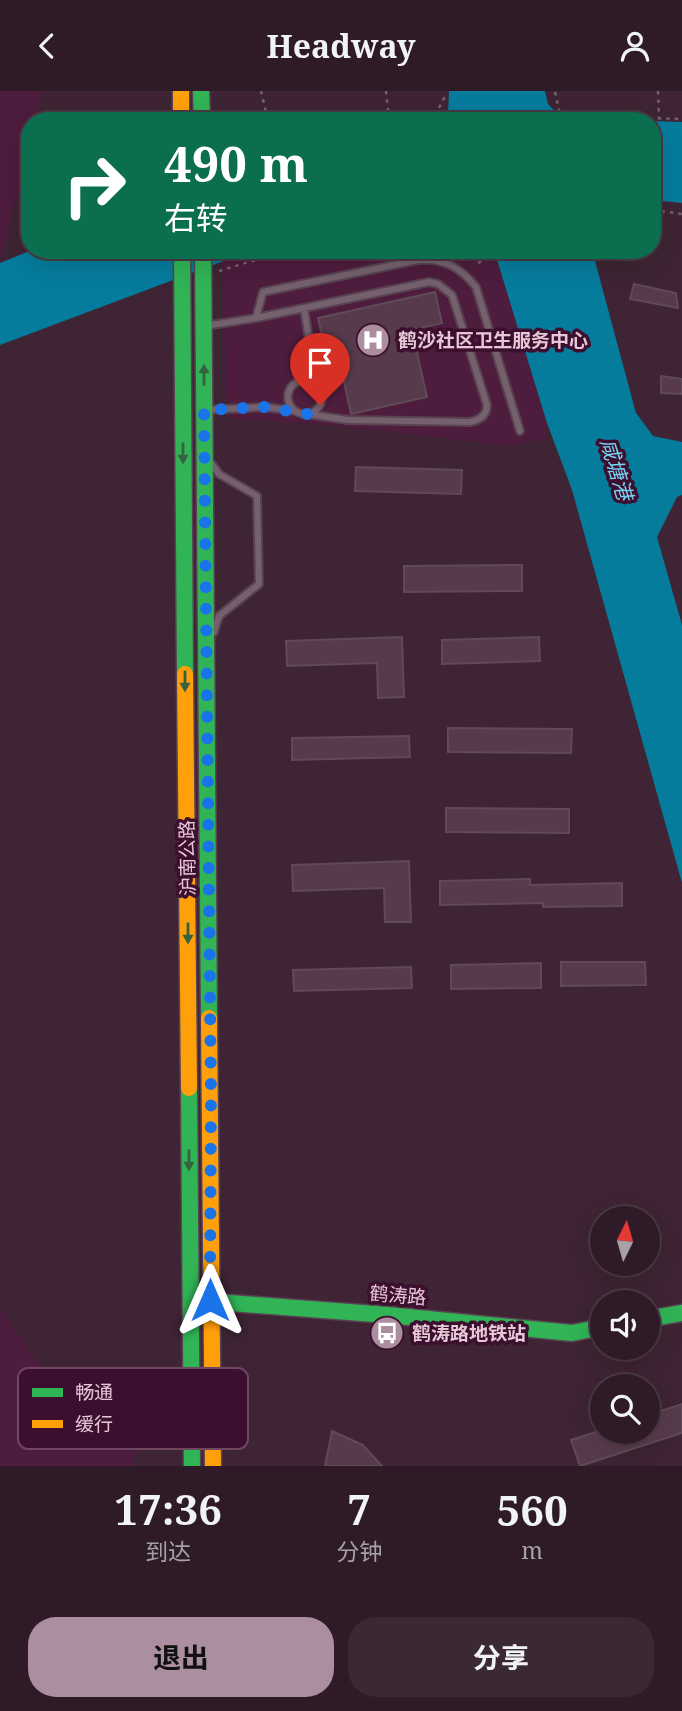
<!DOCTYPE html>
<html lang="zh">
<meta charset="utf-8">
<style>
body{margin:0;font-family:"Noto Serif","Noto Sans SC",serif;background:#3a2833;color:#f1f3f6;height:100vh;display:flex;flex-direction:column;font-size:26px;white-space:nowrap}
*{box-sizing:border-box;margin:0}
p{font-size:23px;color:#a7a1a7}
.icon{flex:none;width:38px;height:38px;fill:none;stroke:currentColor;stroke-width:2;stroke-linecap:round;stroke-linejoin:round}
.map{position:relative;height:1375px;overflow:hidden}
.side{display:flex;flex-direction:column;background:#2e1b27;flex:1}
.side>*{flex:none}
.guide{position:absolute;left:21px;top:21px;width:640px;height:147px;border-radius:28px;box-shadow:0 7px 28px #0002,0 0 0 2px #493944;background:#0b6e4f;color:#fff;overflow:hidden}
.needle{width:46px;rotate:5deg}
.tools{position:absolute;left:590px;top:1115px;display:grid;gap:14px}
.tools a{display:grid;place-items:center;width:70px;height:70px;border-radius:50%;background:#2e1b27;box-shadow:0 7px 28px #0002,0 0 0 2px #493944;font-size:35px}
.pin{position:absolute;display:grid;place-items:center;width:60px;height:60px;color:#fff;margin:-72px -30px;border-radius:50% 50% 50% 0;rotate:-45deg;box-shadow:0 0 7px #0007}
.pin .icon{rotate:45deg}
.me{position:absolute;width:77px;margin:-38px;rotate:0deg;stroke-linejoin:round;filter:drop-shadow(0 0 5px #0008)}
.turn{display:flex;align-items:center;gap:24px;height:147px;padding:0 28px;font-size:32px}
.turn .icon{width:91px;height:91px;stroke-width:2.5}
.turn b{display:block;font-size:49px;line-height:60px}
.eta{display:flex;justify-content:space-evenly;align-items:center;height:119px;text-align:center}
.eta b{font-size:42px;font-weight:700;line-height:49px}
.button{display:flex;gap:14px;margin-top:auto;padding:14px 28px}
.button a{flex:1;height:80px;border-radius:28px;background:#ab8e9f;color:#111;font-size:28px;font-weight:700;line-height:80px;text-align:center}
.button a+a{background:#3a2833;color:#f1f3f6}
header{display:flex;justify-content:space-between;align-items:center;height:91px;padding:0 28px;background:#2e1b27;font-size:32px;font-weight:700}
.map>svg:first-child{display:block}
.built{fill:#4e1c3d}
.water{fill:#067c9d}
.building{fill:#573b4c;stroke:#604a57;stroke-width:2}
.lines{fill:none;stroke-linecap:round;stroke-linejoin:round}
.lane-casing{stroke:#594251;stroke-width:10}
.fast-casing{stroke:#594251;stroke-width:19}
.slow-casing{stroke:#594251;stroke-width:19}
.path{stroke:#73616c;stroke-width:2.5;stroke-dasharray:3.5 5;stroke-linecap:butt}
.lane{stroke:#74616d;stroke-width:6}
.fast{stroke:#30b455;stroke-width:16}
.slow{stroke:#ff9f0a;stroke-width:16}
.oneway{fill:#366242}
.route{stroke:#1a73e8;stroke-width:12;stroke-dasharray:0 21.6}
.labels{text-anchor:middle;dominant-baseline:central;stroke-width:7;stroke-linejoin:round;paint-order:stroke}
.poi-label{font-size:19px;font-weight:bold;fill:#e6c7d8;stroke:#3d0f2e;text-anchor:start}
.street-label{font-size:19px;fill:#e6c7d8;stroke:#3d0f2e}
.water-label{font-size:21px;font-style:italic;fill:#78d2f4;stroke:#3d0f2e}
.key{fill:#3d0f2e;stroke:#704661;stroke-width:2}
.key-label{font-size:19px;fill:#e6c7d8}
</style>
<header><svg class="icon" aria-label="back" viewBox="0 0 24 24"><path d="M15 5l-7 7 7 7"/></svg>Headway<svg class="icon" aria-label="person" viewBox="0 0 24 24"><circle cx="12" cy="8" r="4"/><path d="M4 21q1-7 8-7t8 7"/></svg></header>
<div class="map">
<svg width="682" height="1375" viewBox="0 0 682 1375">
<rect width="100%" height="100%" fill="#3e2434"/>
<path class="built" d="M0,0H41L35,30H30V51L0,171Z
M264,159H494L547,332L546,347L512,355L328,334L227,327L222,170Z
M0,1217L65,1312L133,1311V1375H0Z"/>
<path class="water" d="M449,0H545L548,13L564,30H440L448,23Z
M653,30L682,31V112L653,109Z
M32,159H253L0,254V172Z
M494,159H592L636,322L653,345L682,351V404L677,406L657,446L682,534V792L572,399L547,332Z"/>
<path class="building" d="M634,193L676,202L678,217L630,208Z
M435,201L442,232L412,239L427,306L351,323L336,255L325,258L318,227Z
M661,285L682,288V303L661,302Z
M356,376L462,379L461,403L355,400Z
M522,474V500L404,501V475Z
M402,546L404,606L378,607L377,572L287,575L286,550Z
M539,546L540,570L442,573V549Z
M448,637L572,638L571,662L448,661Z
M409,645L410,666L292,669V647Z
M446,717L569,718V742L446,741Z
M409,770L411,831H385L384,797L293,800L292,774Z
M530,788V794L622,792V815L543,816V812L440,814V790Z
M561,871H645L646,894L561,895Z
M541,872V897L451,898V874Z
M411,876L412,897L294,900L293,879Z
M682,1313V1342L580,1375L571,1349L602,1339V1340H648V1324Z
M332,1340L363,1354L382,1375H325Z"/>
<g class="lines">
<defs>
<path id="lane" d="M304,217L316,294
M256,227L429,191L438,193L452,204L487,314C487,324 480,329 470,331L348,329L307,323
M205,235L256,227L263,201L418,169C444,167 461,177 476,196L520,340
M288 306a17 17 0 1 1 34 0a17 17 0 1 1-34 0Z
M206,319L265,316L296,320
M211,372L219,383L257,405L259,493L219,525L214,541"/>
<path id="fast" d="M201,0L202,30
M182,159L185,583
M203,159L209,927
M189,997L192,1375
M191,1209L388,1224L572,1242L602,1236
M648,1228L682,1222"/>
<path id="slow" d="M181,0V30
M185,583L189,997
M209,927L213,1375"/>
</defs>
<use href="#lane" class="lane-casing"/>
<use href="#fast" class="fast-casing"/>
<use href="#slow" class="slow-casing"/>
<path class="path" d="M261,0L268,30
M386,0L389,30
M658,0L659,27
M555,1L559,19L568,25L682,28
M418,30C433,27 439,19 445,5
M653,119L682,123
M478,172L510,159
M219,180L289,159"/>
<use href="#lane" class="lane"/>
<use href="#fast" class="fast"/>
<use href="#slow" class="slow"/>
</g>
<defs><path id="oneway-solid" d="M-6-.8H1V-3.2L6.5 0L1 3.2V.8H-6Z" transform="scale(1.75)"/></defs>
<g class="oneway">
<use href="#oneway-solid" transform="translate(204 284) rotate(-90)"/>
<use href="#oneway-solid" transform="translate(183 362) rotate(90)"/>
<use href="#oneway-solid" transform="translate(185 590) rotate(90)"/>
<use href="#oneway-solid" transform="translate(188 842) rotate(90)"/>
<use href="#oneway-solid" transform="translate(189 1069) rotate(90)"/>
</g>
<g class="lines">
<path class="route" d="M210,1209L211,1004L204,319L265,316L307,323L312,321L320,314"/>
</g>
<defs>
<symbol id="hospital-disc" viewBox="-11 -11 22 22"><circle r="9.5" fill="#ab8e9f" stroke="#3d0f2e"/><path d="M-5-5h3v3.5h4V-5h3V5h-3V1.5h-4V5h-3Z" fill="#fff"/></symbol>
<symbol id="bus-disc" viewBox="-11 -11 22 22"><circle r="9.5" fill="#ab8e9f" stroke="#3d0f2e"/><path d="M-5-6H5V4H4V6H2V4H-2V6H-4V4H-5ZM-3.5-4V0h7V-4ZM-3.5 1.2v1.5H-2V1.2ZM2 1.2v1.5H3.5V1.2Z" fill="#fff"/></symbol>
</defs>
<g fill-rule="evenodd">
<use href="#hospital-disc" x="354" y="230" width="38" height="38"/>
<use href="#bus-disc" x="368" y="1223" width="38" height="38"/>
</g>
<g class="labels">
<g class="poi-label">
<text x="398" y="249">鹤沙社区卫生服务中心</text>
<text x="412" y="1242">鹤涛路地铁站</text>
</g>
<g class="street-label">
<text transform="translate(187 767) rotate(-91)">沪南公路</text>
<text transform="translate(398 1204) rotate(5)">鹤涛路</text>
</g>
<g class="water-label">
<text transform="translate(617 378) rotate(73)">咸塘港</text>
</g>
</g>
<rect x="18" y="1277" width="230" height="81" rx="10" class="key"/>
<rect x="32" y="1297" width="31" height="9" fill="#30b455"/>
<rect x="32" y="1329" width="31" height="8" fill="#ff9f0a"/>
<g class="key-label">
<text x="75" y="1308">畅通</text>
<text x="75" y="1340">缓行</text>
</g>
</svg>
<div class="tools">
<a><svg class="needle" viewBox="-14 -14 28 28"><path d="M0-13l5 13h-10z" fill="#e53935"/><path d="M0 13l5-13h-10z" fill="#a7a1a7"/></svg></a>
<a><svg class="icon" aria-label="sound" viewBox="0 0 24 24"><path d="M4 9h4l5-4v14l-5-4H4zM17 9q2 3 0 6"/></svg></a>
<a><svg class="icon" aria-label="search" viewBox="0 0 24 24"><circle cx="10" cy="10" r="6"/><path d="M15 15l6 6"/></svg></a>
</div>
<div class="pin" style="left:320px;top:314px;background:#d93025"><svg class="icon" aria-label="arrive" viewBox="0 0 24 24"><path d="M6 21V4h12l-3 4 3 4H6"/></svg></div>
<svg class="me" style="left:210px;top:1209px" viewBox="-20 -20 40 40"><path d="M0-17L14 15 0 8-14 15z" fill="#1a73e8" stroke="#fff" stroke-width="4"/></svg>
<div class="guide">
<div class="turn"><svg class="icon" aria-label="right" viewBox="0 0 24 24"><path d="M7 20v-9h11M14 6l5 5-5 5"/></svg><div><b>490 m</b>右转</div></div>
</div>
</div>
<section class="side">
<div class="eta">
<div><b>17:36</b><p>到达</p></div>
<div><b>7</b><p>分钟</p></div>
<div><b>560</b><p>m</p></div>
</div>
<div class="button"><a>退出</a><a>分享</a></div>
</section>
